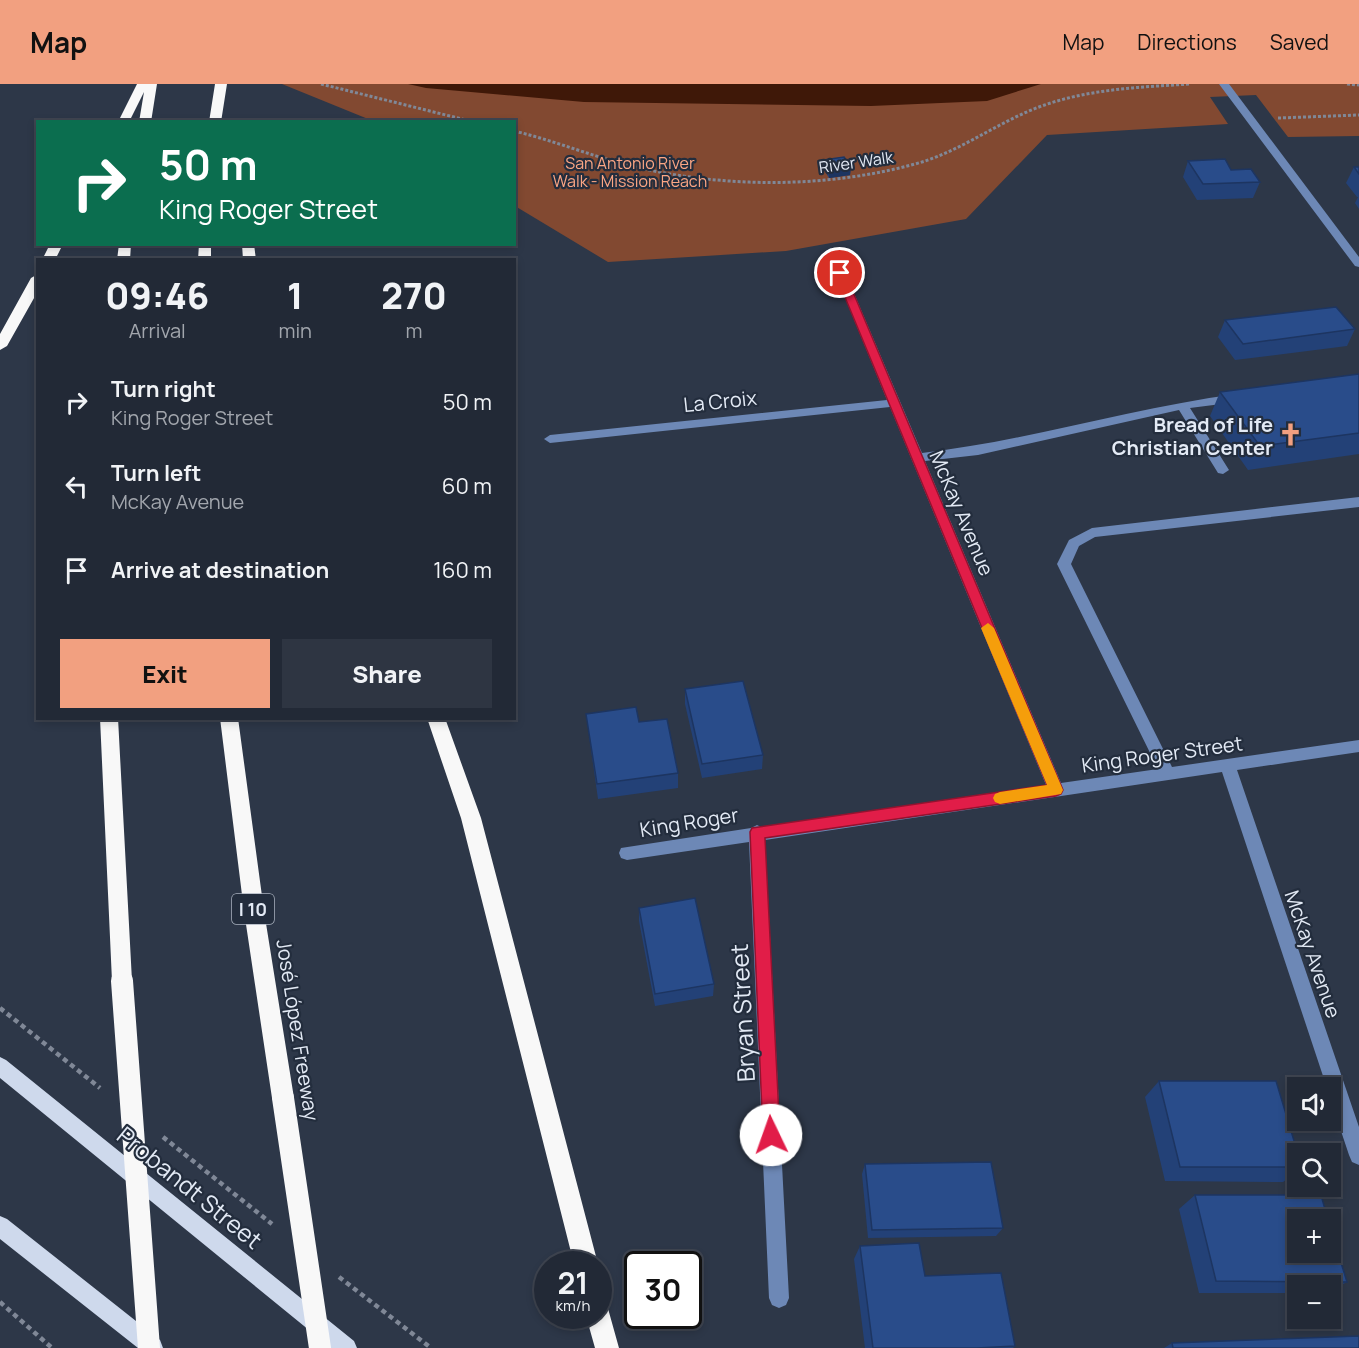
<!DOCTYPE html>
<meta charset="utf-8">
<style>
body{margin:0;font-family:Manrope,sans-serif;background:#2e3542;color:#f1f3f6;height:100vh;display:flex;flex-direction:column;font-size:22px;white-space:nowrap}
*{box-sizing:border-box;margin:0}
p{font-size:20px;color:#a2a6ad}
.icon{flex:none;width:33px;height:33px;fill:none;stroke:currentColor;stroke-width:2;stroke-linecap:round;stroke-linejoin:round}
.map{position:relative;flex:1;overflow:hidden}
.details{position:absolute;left:36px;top:174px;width:480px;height:462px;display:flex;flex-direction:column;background:#222936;border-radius:0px;box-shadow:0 3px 9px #0003,0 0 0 2px #3f4551}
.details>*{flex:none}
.hud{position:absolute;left:36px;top:36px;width:480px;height:126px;border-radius:0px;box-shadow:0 3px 9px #0003,0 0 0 2px #3f4551;background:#0b6e4f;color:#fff;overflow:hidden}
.buttons{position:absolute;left:1287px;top:993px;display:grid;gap:12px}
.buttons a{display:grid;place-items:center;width:54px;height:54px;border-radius:0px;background:#222936;box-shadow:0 3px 9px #0003,0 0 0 2px #3f4551;font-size:30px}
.speed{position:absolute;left:534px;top:1167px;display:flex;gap:12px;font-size:30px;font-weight:700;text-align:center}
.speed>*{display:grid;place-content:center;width:78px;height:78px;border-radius:50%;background:#222936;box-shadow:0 3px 9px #0003,0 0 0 2px #3f4551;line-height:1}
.speed small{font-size:15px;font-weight:400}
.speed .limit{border:3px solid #111;border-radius:9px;background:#fff;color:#111}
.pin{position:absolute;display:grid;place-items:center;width:51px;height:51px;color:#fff;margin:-26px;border:3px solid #fff;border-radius:50%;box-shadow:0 2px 6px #0007}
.me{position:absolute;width:66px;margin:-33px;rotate:357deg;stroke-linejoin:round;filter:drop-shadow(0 0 4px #0008)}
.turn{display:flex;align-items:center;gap:21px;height:126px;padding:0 24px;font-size:27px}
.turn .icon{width:78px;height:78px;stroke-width:2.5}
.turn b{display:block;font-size:42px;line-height:51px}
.eta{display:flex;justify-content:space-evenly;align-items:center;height:102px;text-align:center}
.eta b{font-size:36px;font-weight:800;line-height:42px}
.primary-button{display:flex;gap:12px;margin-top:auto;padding:12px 24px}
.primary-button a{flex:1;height:69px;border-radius:0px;background:#f2a080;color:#111;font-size:24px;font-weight:800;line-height:69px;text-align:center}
.primary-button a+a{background:#2e3542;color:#f1f3f6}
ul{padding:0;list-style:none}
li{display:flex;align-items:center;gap:18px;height:84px;padding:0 24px}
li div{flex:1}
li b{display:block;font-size:22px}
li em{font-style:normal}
header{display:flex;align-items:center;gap:36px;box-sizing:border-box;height:84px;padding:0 30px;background:#f2a080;color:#111}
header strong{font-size:28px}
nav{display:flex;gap:33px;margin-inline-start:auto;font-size:21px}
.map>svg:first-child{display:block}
.green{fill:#824931}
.water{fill:#3f1808}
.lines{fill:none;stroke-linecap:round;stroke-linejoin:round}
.path-far1{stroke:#808897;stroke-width:3;stroke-dasharray:3 2;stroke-linecap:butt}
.path{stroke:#808897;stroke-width:4.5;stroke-dasharray:5 4;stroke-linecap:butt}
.minor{fill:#6d88b6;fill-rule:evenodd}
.major{fill:#ced9ec;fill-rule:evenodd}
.highway{fill:#f8f8f8;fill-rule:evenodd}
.highway-bridge{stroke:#f8f8f8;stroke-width:22}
.wall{fill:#234177}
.shaded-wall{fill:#1d3561}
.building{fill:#294c8a;stroke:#1d3561;stroke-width:1.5}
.route{fill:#e11d48;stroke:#92132f;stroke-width:1.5}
.slow{fill:#f59e0b}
.labels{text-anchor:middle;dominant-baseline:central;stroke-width:4.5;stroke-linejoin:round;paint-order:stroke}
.far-street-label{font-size:16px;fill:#e3eaf5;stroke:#232d3d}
.far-park-label{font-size:16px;fill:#fca684;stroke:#232d3d}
.shield{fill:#232d3d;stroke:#a9b1be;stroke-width:1.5}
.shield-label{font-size:18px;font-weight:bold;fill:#e3eaf5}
.street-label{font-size:20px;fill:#e3eaf5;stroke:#232d3d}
.poi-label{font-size:20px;font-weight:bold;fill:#e3eaf5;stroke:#232d3d;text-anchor:end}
.near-street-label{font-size:24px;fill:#e3eaf5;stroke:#232d3d}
</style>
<header>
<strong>Map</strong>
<nav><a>Map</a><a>Directions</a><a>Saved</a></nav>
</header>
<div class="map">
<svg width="1359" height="1264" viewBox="0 0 1359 1264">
<rect width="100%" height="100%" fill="#2d3748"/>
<path class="green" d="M282,0H1359V52L1288,53L1256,11L1210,13L1228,40L1047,51L966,135L786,167L608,178L515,122L514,38L373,37Z"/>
<path class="water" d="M408,0H1041L987,17L871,22L584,18L426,4Z"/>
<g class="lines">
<path class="path-far1" d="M321,0L474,38
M1347,0L1359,1
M1278,34L1359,31
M514,47C552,56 589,71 627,81C720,104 823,105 915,80C960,68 996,39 1039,23C1087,5 1140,3 1191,0"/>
<path class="path" d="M0,924L100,1004
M163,1053L272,1140
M339,1193L431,1264
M0,1218L52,1264"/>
<path class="minor" d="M1219,0H1229L1359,173V183L1355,182Z
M831,164L836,167L922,369C1028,357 1131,324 1237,310L1243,314L1237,318L1190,324L1229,386L1223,390L1218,389L1179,326L978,371L925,377L1061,699L1158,685L1057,480L1069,456L1092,444L1359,413V423L1095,453L1079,462L1071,480L1172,683L1359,656V668L1237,686L1359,1043V1081L1352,1078L1349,1071L1330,1014V1004H1327L1222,688L765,756L789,1214L786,1221L779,1224L772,1221L769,1214L749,758L627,776L621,774L619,769L621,764L751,744L757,741L761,743L1046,701L890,323L550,359L544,355L550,351L887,316L826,167Z"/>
<path class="major" d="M0,973L6,976L354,1257L357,1264H331L0,994Z
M0,1132L7,1135L160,1256L163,1264H138L0,1155Z"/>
<path class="highway" d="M137,0H157L151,38H139L144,8L129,38H118Z
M215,0H227L221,38H209Z
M50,160H63L55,176H42Z
M119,160H131L130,176H117Z
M199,160H211V176H198Z
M242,160H254L256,176H243Z
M38,190V207L7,262L0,266V250L31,194Z
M100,634H118L132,897L129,904L122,907L115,904L112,897Z
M220,634H238L264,827L294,1014L291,1022L283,1025L275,1022L272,1014L244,827Z
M427,634H445L481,734L598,1180H574L461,734Z
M598,1218L607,1221L619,1264H595L586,1232H598Z"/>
<path class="highway-bridge" d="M122,897L149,1264
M283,1014L320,1264"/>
</g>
<path class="wall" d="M823,76L851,83L850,91L829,94L823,84Z
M1188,77L1231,86L1260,98L1253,114L1197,116L1183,93Z
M1354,83H1359V125L1355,119L1358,113H1357L1346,99Z
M1225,236L1355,245L1347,262L1235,276L1218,253Z
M1359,290V370L1248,386L1210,332L1220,308Z
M685,605L763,671L762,685L702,694L685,620Z
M586,630L639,638L678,689V704L598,715Z
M639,824L714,900L713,912L655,922L639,837Z
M1159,997L1298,1070V1086L1283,1098L1165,1097L1145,1013Z
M865,1080L1003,1144L996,1152L868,1154L862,1090Z
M1195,1111L1347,1198L1330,1207V1202H1298V1209H1199L1179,1125Z
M860,1162L925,1192L1015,1262L1013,1264H865L854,1175Z
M1172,1259L1359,1264H1164Z"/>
<path class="shaded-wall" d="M851,83L850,91L829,94V86Z"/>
<path class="building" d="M844,73L851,83L829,86L823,76Z
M1225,75L1231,86L1251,85L1260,98L1203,100L1188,77Z
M1354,83H1359V90Z
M1336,223L1355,245L1243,260L1225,236Z
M1359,290V349L1260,362L1220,308Z
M743,597L763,671L702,680L685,605Z
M636,623L639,638L667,635L678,689L597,700L586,630Z
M695,814L714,900L655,910L639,824Z
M1159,997H1276L1298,1070V1083H1180Z
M991,1078L1003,1144L872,1146L865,1080Z
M1195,1111H1321L1328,1136H1298V1168H1330V1143L1347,1198L1216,1197Z
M919,1159L925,1192L1001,1189L1015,1262L977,1264H873L860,1162Z
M1359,1252V1264H1173L1172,1259Z"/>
<path class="route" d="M840,186L845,189L1063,706L1061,710L1056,712L765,754L780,1051L777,1057L771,1060L765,1057L763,1051L750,748L752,744L1047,701L835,189Z"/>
<path class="slow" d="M988,539L994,544L1063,706L1061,710L1000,720L995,718L993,714L995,710L1000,708L1047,701L981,544Z"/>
<defs>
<symbol id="church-bare" viewBox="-9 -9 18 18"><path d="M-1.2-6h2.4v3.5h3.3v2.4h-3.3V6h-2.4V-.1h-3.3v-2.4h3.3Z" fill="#f2a080" stroke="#232d3d" stroke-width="2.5" paint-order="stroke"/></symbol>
</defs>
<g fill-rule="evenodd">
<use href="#church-bare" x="1274" y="334" width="33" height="33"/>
</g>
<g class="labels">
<g class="far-street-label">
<text transform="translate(856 78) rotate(-8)">River Walk</text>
</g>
<g class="far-park-label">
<text x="630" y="79">San Antonio River<tspan x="630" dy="18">Walk - Mission Reach</tspan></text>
</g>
<rect class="shield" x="232" y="810" width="42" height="30" rx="4.5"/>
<g class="shield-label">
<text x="253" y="825">I 10</text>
</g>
<g class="street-label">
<text transform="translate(720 317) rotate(-6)">La Croix</text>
<text transform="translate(962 429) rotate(67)">McKay Avenue</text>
<text transform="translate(1162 670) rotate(-8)">King Roger Street</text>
<text transform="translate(689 738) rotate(-9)">King Roger</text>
<text transform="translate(1313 870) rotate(71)">McKay Avenue</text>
<text transform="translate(298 946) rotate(81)">José López Freeway</text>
</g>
<g class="poi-label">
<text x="1273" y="340">Bread of Life<tspan x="1273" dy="23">Christian Center</tspan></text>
</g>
<g class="near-street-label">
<text transform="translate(742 929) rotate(-93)">Bryan Street</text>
<text transform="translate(190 1103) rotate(39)">Probandt Street</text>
</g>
</g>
</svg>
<div class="buttons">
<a><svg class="icon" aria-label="sound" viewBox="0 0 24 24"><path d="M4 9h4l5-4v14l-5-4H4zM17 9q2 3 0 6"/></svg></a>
<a><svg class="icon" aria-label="search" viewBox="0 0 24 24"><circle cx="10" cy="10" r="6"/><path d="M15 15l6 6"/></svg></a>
<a>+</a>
<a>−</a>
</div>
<div class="speed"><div>21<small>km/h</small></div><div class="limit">30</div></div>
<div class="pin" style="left:840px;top:189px;background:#d93025"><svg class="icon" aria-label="arrive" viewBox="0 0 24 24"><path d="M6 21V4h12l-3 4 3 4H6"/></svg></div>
<svg class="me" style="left:771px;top:1051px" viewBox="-20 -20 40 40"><circle r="19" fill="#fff"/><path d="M0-13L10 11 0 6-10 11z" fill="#e11d48"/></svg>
<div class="hud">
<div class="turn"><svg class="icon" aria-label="right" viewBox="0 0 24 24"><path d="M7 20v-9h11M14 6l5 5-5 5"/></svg><div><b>50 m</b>King Roger Street</div></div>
</div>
<section class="details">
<div class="eta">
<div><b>09:46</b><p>Arrival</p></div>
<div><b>1</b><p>min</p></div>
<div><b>270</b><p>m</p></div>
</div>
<ul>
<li><svg class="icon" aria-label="right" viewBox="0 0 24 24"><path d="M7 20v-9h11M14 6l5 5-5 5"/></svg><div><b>Turn right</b><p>King Roger Street</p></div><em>50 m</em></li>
<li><svg class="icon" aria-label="left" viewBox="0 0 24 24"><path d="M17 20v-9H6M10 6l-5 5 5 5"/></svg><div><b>Turn left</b><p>McKay Avenue</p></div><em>60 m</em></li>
<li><svg class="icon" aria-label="arrive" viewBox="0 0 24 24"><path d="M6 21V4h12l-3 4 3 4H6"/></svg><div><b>Arrive at destination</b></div><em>160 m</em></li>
</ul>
<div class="primary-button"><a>Exit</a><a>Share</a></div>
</section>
</div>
